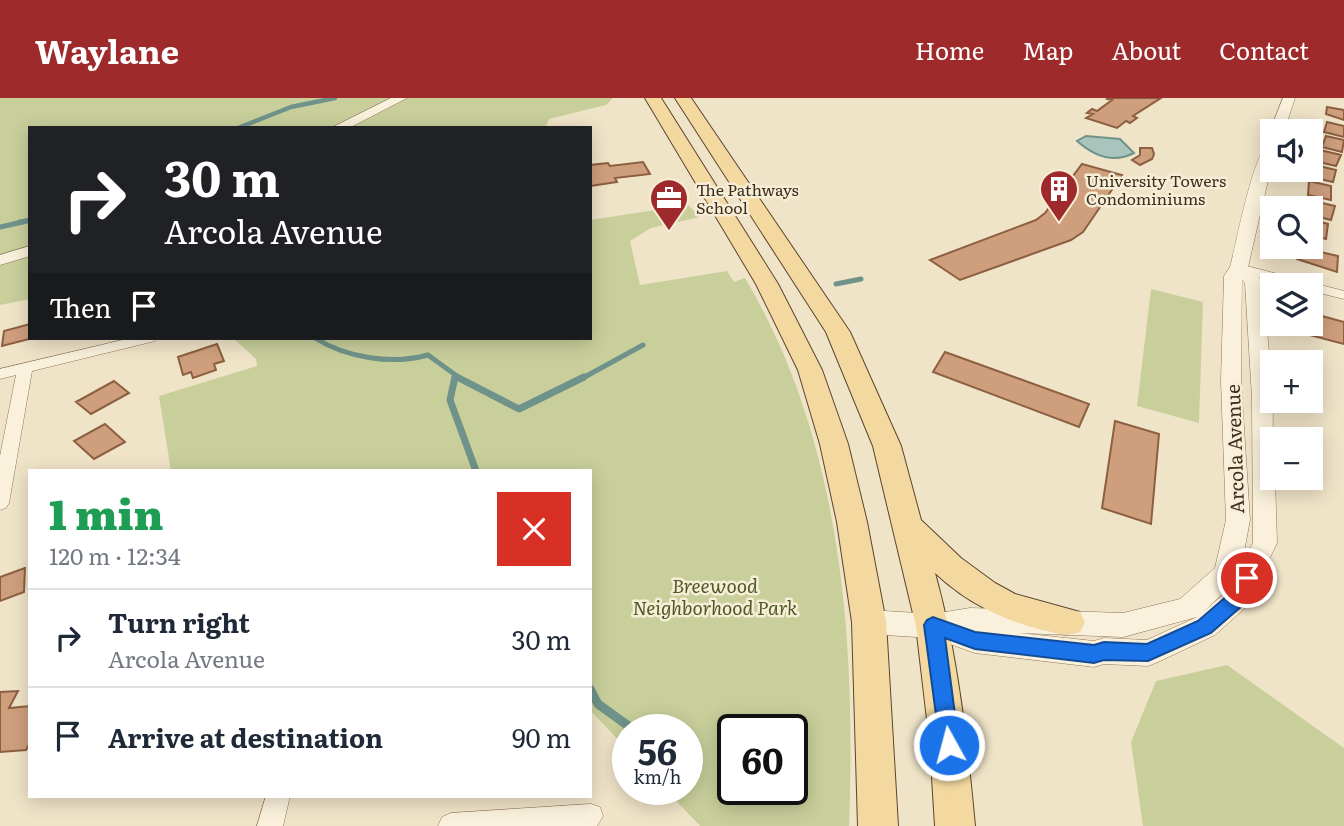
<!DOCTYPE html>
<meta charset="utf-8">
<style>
body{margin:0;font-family:Literata,serif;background:#f6f6f7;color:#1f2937;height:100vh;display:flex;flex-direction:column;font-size:26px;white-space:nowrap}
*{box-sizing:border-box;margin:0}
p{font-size:23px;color:#747a83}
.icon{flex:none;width:38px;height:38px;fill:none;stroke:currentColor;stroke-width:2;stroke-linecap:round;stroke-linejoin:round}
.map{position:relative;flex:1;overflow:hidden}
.drawer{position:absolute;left:28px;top:371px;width:564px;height:329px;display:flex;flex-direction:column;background:#fff;border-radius:0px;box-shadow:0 4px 18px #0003}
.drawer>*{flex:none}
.guide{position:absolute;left:28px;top:28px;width:564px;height:214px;border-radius:0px;box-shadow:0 4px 18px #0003;background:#202124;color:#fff;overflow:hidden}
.controls{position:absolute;left:1260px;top:21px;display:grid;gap:14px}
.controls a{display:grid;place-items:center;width:63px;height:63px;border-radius:0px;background:#fff;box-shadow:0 4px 18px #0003;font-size:35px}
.speed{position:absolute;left:612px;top:616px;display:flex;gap:14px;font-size:35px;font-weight:700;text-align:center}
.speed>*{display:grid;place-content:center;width:91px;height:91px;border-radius:50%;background:#fff;box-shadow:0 4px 18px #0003;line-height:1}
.speed small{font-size:18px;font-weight:400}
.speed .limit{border:4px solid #111;border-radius:10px;background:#fff;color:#111}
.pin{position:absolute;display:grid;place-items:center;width:60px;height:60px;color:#fff;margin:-30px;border:4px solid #fff;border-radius:50%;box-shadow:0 2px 7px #0007}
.me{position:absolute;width:77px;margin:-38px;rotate:353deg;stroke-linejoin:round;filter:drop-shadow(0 0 5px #0008)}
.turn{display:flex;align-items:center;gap:24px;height:147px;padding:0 21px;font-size:32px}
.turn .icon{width:91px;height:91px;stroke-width:2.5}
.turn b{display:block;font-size:49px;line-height:60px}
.then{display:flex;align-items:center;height:66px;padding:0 21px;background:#0003;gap:14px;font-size:26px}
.round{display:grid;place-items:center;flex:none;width:74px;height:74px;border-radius:0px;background:#f6f6f7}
.headline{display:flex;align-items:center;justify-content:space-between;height:119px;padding:0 21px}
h1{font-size:42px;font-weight:800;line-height:52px;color:#1e9e55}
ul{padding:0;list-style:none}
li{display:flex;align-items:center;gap:21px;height:98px;padding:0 21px;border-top:2px solid #e0e1e3}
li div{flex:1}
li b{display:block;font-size:26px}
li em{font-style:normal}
header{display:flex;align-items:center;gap:42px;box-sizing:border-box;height:98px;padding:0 35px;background:#9e2a2b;color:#fff}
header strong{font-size:33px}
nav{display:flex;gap:38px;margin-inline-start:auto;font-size:24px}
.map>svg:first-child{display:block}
.green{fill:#c9cf9b;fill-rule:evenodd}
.water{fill:#a9c4bc;stroke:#6f938a;stroke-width:2}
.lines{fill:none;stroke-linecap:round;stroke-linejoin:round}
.stream-far3{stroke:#6f938a;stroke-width:4.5}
.stream-far2{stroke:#6f938a;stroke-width:5}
.stream-far1{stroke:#6f938a;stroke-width:7}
.stream{stroke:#6f938a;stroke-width:9}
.building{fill:#cf9f7d;stroke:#8d5f41;stroke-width:2}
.minor-casing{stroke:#8d765c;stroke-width:1}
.tertiary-casing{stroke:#8d765c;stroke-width:1}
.primary-casing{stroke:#5b4430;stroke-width:2}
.minor{fill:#faf1dc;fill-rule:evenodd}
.tertiary{fill:#faf1dc;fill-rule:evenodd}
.primary{fill:#f3d9a0;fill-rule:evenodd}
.route{fill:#1a73e8;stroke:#114b97;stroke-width:2}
.labels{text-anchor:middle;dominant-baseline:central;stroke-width:5;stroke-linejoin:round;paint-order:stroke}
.far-poi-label{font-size:16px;fill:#3d2e20;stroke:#f7eed8;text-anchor:start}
.street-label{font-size:19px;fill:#3d2e20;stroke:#f7eed8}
.park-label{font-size:19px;font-style:italic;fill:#4d5a26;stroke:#f7eed8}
</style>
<header>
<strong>Waylane</strong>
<nav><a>Home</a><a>Map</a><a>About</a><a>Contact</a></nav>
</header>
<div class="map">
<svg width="1344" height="728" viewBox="0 0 1344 728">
<rect width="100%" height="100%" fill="#f0e4c8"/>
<path class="green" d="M0,0H613L606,7L549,21L545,30H30V201L0,207Z
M688,107L700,119L651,130L630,143L640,187L727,173L734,184L745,180C842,343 856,542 849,728H700L665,691H688V632H628V652L590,612V373H171L159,298L257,268L256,261L233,240H590V122ZM733,632H793V691H733Z
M1151,191L1203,204L1199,325L1137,308Z
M1227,567L1344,650V728H1143L1131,644L1156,583Z"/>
<path class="water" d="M1086,38L1120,41L1134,55C1113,66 1094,58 1077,43Z"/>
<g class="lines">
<path class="stream-far3" d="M238,30L291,9L335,0
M19,124L30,122"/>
<path class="stream-far2" d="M0,129L27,123
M836,186L861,181
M315,240C347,260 392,267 428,257L461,281
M454,281L455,278
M581,281L643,247"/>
<path class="stream-far1" d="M455,279L450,302L476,373
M457,279L519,311L584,279"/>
<path class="stream" d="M590,591L598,606L634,632"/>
</g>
<path class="building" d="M1108,0H1161L1133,18L1137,20L1130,25L1126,23L1117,30L1086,20L1093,16L1087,15L1092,11L1097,13L1112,2L1107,1Z
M1327,9L1344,12V22L1326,16Z
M1327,24L1344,28V39L1324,34Z
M1326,38L1344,42L1342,54L1322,49Z
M1140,50H1152L1154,56L1152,61L1140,67L1132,62L1140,57Z
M1320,52L1341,57L1336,68L1315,63Z
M643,64L650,76L615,80L617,84L590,88V67L608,65L610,68Z
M1082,66L1122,77L1083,134L1071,142L960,182L930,162L1036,122L1045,115Z
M1315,67L1336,72L1333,84L1311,79Z
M1309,83L1331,88V102L1308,97Z
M1309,102L1335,108L1331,122L1311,117V110H1307Z
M1311,121L1328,126L1326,141L1311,137Z
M1299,149L1338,158L1337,174L1297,161Z
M1311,215L1344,224V246L1302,235L1303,226H1311Z
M30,226V240H33L2,248L4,233Z
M217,246L224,263L214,266L216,272L193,280L191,274L183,277L178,259Z
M945,254L1089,306L1079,329L933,274Z
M114,283L129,295L91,316L76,304Z
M1115,323L1159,336L1151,426L1102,410Z
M105,326L125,344L94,361L74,343Z
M25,470L24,494L0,503V479Z
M18,593L9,610L30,608V645L26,652L0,654V594Z"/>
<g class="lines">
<defs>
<path id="minor" d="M1239,166L1344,193V201L1311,193V187H1291L1234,173V167Z
M131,240H157L155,243L32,273L9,405L6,410L0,412V358L16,277L0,281V271Z
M266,698H290L283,728H257Z
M591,706L600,709L603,718L597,728H438L442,719L451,715Z"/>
<path id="tertiary" d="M391,0H407L349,30H331Z
M1283,0H1295L1284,33H1272V36L1270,33Z
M1272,42V65L1248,169L1263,183L1273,303L1272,380H1275L1277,445L1260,480L1253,503L1215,537L1158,564L1148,568L1104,566L1094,569L975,555L933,540L869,536L859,532L855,524L859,516L869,512L933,516L970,510L1123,515L1180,501L1215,470L1226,422L1221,283L1224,178L1230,169C1236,148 1254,47 1272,42ZM1242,182L1245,185L1252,300L1253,445L1242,465L1250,422L1241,283ZM1233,486L1232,489L1202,515ZM1197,519L1147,542L1104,540L1094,543L1019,535L1123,539Z
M30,148V158L0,167V157Z"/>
<path id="primary" d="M645,0H661L778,186L822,272L848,346L867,424L886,524L898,728H858L852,524L837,424L820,346L798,272L756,186Z
M675,0H691L850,234L901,348L921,422L961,460L995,485L1015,496L1080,514L1085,524L1080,534C1066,539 1057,535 1042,532C1001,521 967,505 935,475C958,558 967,643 975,728H935L930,647L916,528L873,348L826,234Z"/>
</defs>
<use href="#minor" class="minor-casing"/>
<use href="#tertiary" class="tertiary-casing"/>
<use href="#primary" class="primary-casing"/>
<use href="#minor" class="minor"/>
<use href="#tertiary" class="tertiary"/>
<use href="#primary" class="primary"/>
</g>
<path class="route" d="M1247,473L1253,475L1256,480L1250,501L1211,535L1148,563L1104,562L1094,565L975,551L945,540L959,647L956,654L949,657L941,654L924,527L927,522L933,519L975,534L1094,547L1104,544L1147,546L1198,523L1235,491L1241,475Z"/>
<defs>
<symbol id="building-pin" viewBox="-11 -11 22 30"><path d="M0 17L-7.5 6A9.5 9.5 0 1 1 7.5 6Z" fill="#9e2a2b" stroke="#f7eed8"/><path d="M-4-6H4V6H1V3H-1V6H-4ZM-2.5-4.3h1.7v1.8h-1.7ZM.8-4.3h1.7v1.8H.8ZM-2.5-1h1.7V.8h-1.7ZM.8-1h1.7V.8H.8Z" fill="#fff"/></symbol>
<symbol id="office-pin" viewBox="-11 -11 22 30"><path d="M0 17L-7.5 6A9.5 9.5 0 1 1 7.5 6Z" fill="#9e2a2b" stroke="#f7eed8"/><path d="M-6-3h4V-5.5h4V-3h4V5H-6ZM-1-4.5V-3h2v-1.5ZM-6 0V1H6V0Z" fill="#fff"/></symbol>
</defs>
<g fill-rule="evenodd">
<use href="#building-pin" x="1037" y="69" width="44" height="60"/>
<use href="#office-pin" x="647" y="78" width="44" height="60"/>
</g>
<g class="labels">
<g class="far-poi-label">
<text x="1086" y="82">University Towers<tspan x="1086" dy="18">Condominiums</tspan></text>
<text x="696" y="91">The Pathways<tspan x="696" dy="18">School</tspan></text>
</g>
<g class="street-label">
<text transform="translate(1234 351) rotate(-92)">Arcola Avenue</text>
</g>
<g class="park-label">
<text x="715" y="487">Breewood<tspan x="715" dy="22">Neighborhood Park</tspan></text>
</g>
</g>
</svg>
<div class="controls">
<a><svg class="icon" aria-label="sound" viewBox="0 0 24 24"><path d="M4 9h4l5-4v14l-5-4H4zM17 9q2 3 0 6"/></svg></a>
<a><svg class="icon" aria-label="search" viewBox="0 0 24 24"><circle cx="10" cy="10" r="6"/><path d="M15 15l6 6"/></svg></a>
<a><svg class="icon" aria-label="layers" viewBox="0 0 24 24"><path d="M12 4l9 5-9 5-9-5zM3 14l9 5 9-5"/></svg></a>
<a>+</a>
<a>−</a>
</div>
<div class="speed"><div>56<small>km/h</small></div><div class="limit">60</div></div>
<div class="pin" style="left:1247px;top:480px;background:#d93025"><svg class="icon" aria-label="arrive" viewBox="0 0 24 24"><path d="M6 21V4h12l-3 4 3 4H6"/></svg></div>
<svg class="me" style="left:949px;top:647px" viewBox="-20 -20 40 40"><circle r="17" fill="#1a73e8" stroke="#fff" stroke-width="3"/><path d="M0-11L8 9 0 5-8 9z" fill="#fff"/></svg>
<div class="guide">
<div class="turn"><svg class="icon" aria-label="right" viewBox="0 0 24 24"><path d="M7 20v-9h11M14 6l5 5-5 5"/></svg><div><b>30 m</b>Arcola Avenue</div></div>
<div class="then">Then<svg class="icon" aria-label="arrive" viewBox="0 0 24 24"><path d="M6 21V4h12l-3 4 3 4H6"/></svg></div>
</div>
<section class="drawer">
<div class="headline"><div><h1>1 min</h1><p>120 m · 12:34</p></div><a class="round" style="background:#d93025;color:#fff"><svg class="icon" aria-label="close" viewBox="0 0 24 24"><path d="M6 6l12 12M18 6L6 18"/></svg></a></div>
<ul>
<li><svg class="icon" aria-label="right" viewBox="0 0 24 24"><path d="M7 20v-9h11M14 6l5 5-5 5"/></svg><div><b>Turn right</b><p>Arcola Avenue</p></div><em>30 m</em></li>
<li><svg class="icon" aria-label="arrive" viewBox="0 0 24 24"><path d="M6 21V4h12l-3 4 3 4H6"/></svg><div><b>Arrive at destination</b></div><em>90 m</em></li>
</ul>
</section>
</div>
